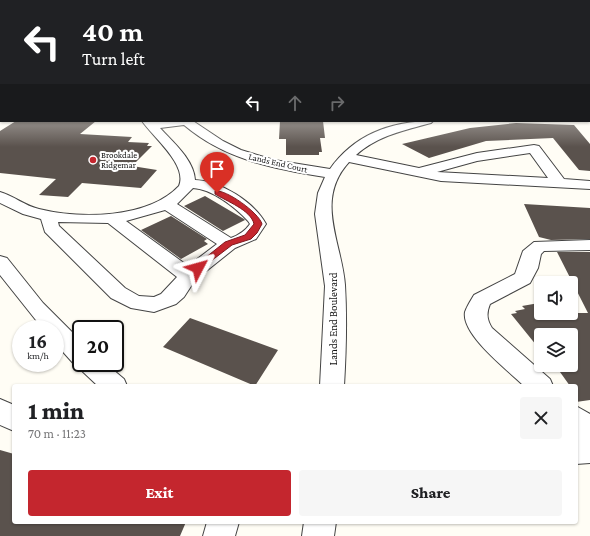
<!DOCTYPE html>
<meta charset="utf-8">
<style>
body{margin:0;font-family:"Crimson Pro",serif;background:#f6f6f6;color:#202124;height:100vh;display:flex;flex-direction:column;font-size:15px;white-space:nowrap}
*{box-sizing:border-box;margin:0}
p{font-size:13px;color:#757577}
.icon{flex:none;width:22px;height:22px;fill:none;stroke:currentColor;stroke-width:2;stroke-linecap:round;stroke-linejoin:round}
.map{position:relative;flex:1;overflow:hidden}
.details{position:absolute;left:12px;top:384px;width:566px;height:140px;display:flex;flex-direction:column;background:#fff;border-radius:4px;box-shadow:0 1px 3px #0004}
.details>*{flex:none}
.banner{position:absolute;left:0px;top:0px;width:590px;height:122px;box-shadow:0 1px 3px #0004;background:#202124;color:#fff;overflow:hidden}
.fabs{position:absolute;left:534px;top:276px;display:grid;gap:8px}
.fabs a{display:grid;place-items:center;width:44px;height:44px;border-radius:4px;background:#fff;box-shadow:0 1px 3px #0004;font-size:20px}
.speed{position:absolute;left:12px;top:320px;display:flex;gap:8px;font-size:20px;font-weight:700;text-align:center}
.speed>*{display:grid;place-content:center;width:52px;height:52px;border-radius:50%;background:#fff;box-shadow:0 1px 3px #0004;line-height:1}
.speed small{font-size:10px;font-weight:400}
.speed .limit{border:2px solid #111;border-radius:6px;background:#fff;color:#111}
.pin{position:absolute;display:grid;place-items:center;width:34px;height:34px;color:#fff;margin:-41px -17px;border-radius:50% 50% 50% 0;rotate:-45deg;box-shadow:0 0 4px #0007}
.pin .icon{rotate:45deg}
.me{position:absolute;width:44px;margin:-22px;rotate:51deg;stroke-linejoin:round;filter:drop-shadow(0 0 3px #0008)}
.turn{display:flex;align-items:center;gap:14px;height:84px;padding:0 16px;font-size:18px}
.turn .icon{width:52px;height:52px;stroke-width:2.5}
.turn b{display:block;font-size:28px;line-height:34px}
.lanes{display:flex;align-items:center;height:38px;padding:0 16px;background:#0003;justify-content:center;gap:20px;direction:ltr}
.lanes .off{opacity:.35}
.round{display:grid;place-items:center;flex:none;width:42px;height:42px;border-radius:4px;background:#f6f6f6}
.headline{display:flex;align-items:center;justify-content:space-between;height:68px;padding:0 16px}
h1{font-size:24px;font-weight:800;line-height:30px}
.cta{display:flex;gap:8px;margin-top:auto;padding:8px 16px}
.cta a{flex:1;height:46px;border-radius:4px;background:#c4262e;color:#fff;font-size:16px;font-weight:800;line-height:46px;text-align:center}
.cta a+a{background:#f6f6f6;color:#202124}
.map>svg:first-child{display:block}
.building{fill:#5a524d}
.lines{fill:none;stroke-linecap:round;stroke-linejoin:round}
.minor-casing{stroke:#444;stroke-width:2}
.minor{fill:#fff;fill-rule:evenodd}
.route{fill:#c4262e;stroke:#7f191e}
.poi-dot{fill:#c4262e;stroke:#fff;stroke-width:1.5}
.labels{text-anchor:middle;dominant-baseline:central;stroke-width:4;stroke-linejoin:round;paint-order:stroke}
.far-poi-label{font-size:9px;fill:#111;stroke:#fff;text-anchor:start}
.far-street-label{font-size:9px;fill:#111;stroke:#fff}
.street-label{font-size:11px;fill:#111;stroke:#fff}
</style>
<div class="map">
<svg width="590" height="536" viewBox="0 0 590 536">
<rect width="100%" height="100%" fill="#fffdf5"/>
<path class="building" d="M16,121H96L80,134L132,137L128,142L149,143L147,146H152L132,166L157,170L141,188L82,183L68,197L39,195L56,179L0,173V131Z
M280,121H323L325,138H320L322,152H319V155H286V139H279Z
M516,123L574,125L590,144V171L579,170L553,138L486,141L429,158L402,144L470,128Z
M205,196L244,219L245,220L223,231L184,206Z
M524,204L590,208V239L551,240L539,237Z
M171,216L207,239L204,241L208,244L181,259L141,230Z
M557,252H590V400L576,402V386H570L555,365H571V335H541V351L511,314L517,313L515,311L525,309L522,306L539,303L541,313H588Z
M190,318L278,350L255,386L163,347Z
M0,450L14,454V522H186L180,536H0Z"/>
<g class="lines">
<defs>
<path id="minor" d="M0,87H1L0,94Z
M589,102H590V109H589Z
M0,106H1V112H0Z
M142,121H193L223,141L241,150L274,160L330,169C354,135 391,121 433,121L431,123C405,130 377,136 356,155L419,168L477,153L534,145L539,146L564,179L590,181V189L441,181L349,162C314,200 342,243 345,285C347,318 346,353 344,386H320L325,286L315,214L318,193L325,177C273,169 224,159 184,125L160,128C173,142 194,160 195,180C221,181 254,202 266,224L256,239L235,248L195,280L184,297L176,304L154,312L131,308L111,298L45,232L41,219L23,214L0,203V192C14,196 25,206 39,209C80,219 148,219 179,186C188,165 153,137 142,121ZM530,153L548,178L437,172L477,161ZM193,188C212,189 235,207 248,221L250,224C245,231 239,235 231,238L177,204ZM165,210L217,244L188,266L126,221ZM58,222L108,223L177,277L161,294L154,297L139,296L125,288L59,226Z
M590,240V250L544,251L541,254L538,268L530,283L490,304C486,314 487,320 492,328L550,379L553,386H524C509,371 461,335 465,312C467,306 471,300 474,295L515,274L523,251L534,242Z
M0,256L7,258L43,303L81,341V363H105L124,379L127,386H98L81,370L78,364L73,363L55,343V329H43L0,275Z
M0,399L14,405V431L0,425Z
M576,406L590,414V463L576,464V438L578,437L576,436Z
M207,522H239L235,536H203Z
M304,522H336L334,536H302Z"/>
</defs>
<use href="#minor" class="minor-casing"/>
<use href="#minor" class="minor"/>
</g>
<linearGradient id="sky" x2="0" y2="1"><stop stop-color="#95c6ee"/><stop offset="0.49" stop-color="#fffefa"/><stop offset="1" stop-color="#fffefa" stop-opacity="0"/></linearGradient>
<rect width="590" height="147" fill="url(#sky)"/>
<path class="route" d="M215,191C226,189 259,213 262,224L257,233L251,239L232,245L198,271L194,268L195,266L225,242L245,235L254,224C251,210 226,201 215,194Z"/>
<circle class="poi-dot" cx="93" cy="160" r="4"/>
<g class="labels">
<g class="far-poi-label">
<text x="101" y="155">Brookdale<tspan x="101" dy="10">Ridgemar</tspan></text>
</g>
<g class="far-street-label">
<text transform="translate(278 163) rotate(13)">Lands End Court</text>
</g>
<g class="street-label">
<text transform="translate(333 319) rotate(-90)">Lands End Boulevard</text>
</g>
</g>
</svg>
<div class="fabs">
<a><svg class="icon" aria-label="sound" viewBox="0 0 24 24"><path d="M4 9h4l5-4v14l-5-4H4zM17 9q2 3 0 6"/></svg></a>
<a><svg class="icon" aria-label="layers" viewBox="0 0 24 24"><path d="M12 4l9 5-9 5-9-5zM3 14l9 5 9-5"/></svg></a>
</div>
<div class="speed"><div>16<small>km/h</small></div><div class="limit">20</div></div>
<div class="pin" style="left:217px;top:193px;background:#d93025"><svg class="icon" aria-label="arrive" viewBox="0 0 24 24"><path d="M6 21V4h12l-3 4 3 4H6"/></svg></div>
<svg class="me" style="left:198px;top:268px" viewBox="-20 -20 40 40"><path d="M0-17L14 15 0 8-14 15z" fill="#c4262e" stroke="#fff" stroke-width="4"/></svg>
<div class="banner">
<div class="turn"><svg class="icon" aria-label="left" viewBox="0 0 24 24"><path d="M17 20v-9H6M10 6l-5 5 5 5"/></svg><div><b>40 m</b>Turn left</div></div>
<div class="lanes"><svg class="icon" aria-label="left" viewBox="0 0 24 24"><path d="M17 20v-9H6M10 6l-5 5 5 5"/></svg><svg class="icon off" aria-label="ahead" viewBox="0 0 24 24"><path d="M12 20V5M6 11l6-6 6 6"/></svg><svg class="icon off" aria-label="right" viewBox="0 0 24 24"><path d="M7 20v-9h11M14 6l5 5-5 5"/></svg></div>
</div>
<section class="details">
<div class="headline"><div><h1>1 min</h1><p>70 m · 11:23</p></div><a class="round"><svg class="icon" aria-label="close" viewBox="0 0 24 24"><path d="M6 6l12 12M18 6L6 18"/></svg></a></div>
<div class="cta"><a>Exit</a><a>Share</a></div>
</section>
</div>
